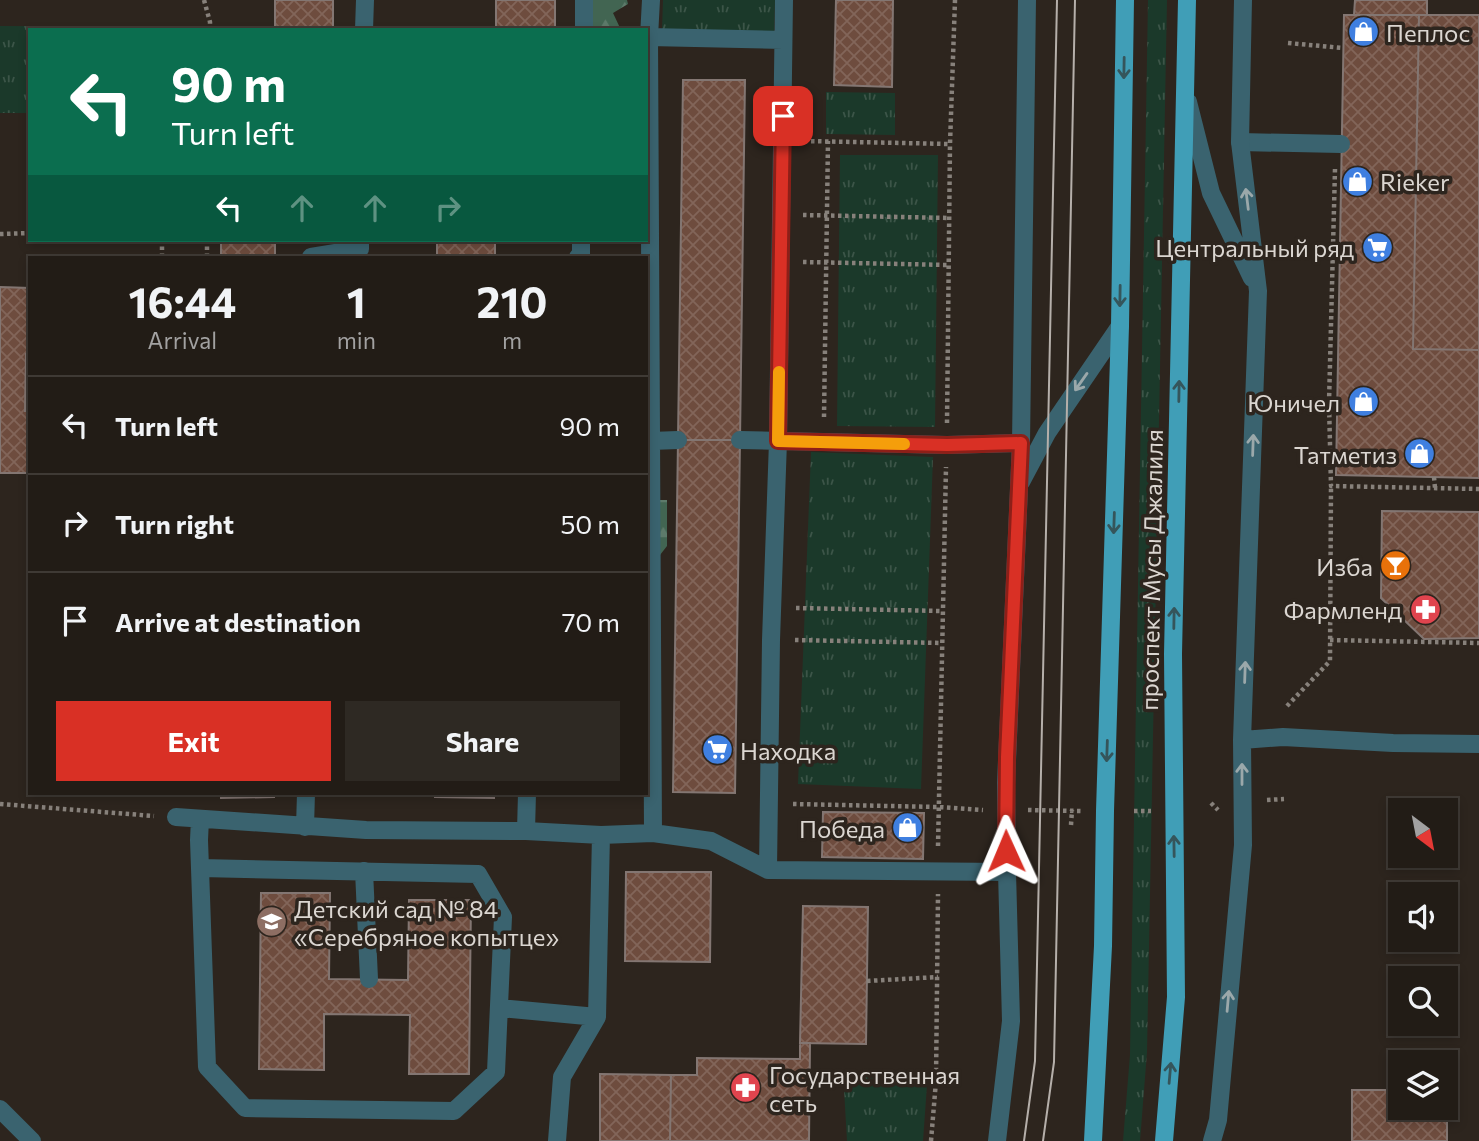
<!DOCTYPE html>
<meta charset="utf-8">
<style>
body{margin:0;font-family:Commissioner,sans-serif;background:#2e2923;color:#f1f3f6;height:100vh;display:flex;flex-direction:column;font-size:26px;white-space:nowrap}
*{box-sizing:border-box;margin:0}
p{font-size:23px;color:#a2a1a1}
.icon{flex:none;width:38px;height:38px;fill:none;stroke:currentColor;stroke-width:2;stroke-linecap:round;stroke-linejoin:round}
.map{position:relative;flex:1;overflow:hidden}
.sheet{position:absolute;left:28px;top:256px;width:620px;height:539px;display:flex;flex-direction:column;background:#221c16;border-radius:0px;box-shadow:0 4px 10px #0003,0 0 0 2px #3f3a35}
.sheet>*{flex:none}
.top-card{position:absolute;left:28px;top:28px;width:620px;height:214px;border-radius:0px;box-shadow:0 4px 10px #0003,0 0 0 2px #3f3a35;background:#0b6e4f;color:#fff;overflow:hidden}
.needle{width:46px;rotate:148deg}
.tools{position:absolute;left:1388px;top:798px;display:grid;gap:14px}
.tools a{display:grid;place-items:center;width:70px;height:70px;border-radius:0px;background:#221c16;box-shadow:0 4px 10px #0003,0 0 0 2px #3f3a35;font-size:35px}
.pin{position:absolute;display:grid;place-items:center;width:60px;height:60px;color:#fff;margin:-30px;border-radius:14px;box-shadow:0 4px 10px #0006}
.me{position:absolute;width:77px;margin:-38px;rotate:359deg;stroke-linejoin:round;filter:drop-shadow(0 0 5px #0008)}
.turn{display:flex;align-items:center;gap:24px;height:147px;padding:0 28px;font-size:32px}
.turn .icon{width:91px;height:91px;stroke-width:2.5}
.turn b{display:block;font-size:49px;line-height:60px}
.lanes{display:flex;align-items:center;height:66px;padding:0 28px;background:#0003;justify-content:center;gap:35px;direction:ltr}
.lanes .off{opacity:.35}
.eta{display:flex;justify-content:space-evenly;align-items:center;height:119px;text-align:center}
.eta b{font-size:42px;font-weight:700;line-height:49px}
.primary-button{display:flex;gap:14px;margin-top:auto;padding:14px 28px}
.primary-button a{flex:1;height:80px;border-radius:0px;background:#d93025;color:#fff;font-size:28px;font-weight:700;line-height:80px;text-align:center}
.primary-button a+a{background:#2e2923;color:#f1f3f6}
ul{padding:0;list-style:none}
li{display:flex;align-items:center;gap:21px;height:98px;padding:0 28px;border-top:2px solid #3f3a35}
li div{flex:1}
li b{display:block;font-size:26px}
li em{font-style:normal}
.map>svg:first-child{display:block}
.grass{fill:url(#grass-tufts)}
.forest{fill:url(#forest-firs)}
.building{fill:url(#building-cross-hatch);stroke:#837672;stroke-width:2}
.lines{fill:none;stroke-linecap:round;stroke-linejoin:round}
.path{stroke:#87817b;stroke-width:4.5;stroke-dasharray:3.5 3.5;stroke-linecap:butt}
.service{stroke:#3a636f;stroke-width:18}
.minor{stroke:#3a636f;stroke-width:18}
.primary{stroke:#409eb7;stroke-width:18}
.tram{stroke:#b5afaa;stroke-width:2}
.oneway{stroke:#35555b}
.oneway2{stroke:#9ba8aa}
.route-casing{stroke:#8d1f18;stroke-width:18}
.route{stroke:#d93025;stroke-width:12}
.slow{stroke:#f59e0b;stroke-width:12}
.labels{text-anchor:middle;dominant-baseline:central;stroke-width:7;stroke-linejoin:round;paint-order:stroke}
.poi-label{font-size:24px;fill:#dbd6d1;stroke:#2d251e;text-anchor:end}
.street-label{font-size:24px;fill:#dbd6d1;stroke:#2d251e}
</style>
<div class="map">
<svg width="1479" height="1141" viewBox="0 0 1479 1141">
<defs>
<pattern id="grass-tufts" width="24" height="20" patternUnits="userSpaceOnUse" patternTransform="scale(1.75)"><rect width="24" height="20" fill="#1b392a"/><path d="M3 7l-1-3M5 7V3M7 7l1-3M15 17l-1-3M17 17v-4M19 17l1-3" fill="none" stroke="#3c5548"/></pattern>
<pattern id="forest-firs" width="22" height="20" patternUnits="userSpaceOnUse" patternTransform="scale(1.75)"><rect width="22" height="20" fill="#426552"/><path d="M5 1l3.5 6h-7zM16 11l3.5 6h-7z" fill="#5d7a6a"/></pattern>
<pattern id="building-cross-hatch" width="8" height="8" patternUnits="userSpaceOnUse" patternTransform="scale(1.75)"><rect width="8" height="8" fill="#6e4c3e"/><path d="M0 0l8 8M0 8l8-8" fill="none" stroke="#826559"/></pattern>
</defs>
<rect width="100%" height="100%" fill="#2d251e"/>
<path class="grass" d="M663,0H775L774,33L662,30Z
M1148,0H1167L1147,1052L1140,1141H1123L1130,1055Z
M0,26L201,27V30H30V113H0Z
M826,92L895,93V135L826,134Z
M840,155H938L935,427L837,426Z
M811,452L933,457L921,789L798,784Z
M843,1071L927,1085L923,1141H847Z"/>
<path class="forest" d="M577,0H627L628,4L613,13L621,30H576Z
M646,500H667V546L646,573Z"/>
<path class="building" d="M275,0H333V30H275Z
M496,0H555V30H496Z
M836,0H893L892,87L834,85Z
M1355,0H1427V15H1354Z
M1344,15H1419L1413,349L1479,350V478L1336,475Z
M1419,15H1479V350L1413,349Z
M683,80H745L740,440H678Z
M221,240H275V257H221Z
M437,240H495V257H437Z
M0,287L30,288V354H26L25,411H30V473H0Z
M678,440H740L735,793L673,792Z
M1382,511L1479,512V638L1424,639L1381,598Z
M221,793H274V797L221,798Z
M435,793H494V798L435,797Z
M823,812L924,813L923,859L822,857Z
M626,872H711L710,962L625,961Z
M261,893H330L329,979L408,980L409,900H471L469,1074H409L410,1015L324,1014V1070L259,1069Z
M803,906L868,907L866,1044L800,1043Z
M800,1043H810L809,1141H670L671,1075H697V1058L800,1059Z
M600,1074L671,1075L670,1141H600Z
M1352,1090H1400V1108H1446V1090H1447V1141H1352Z"/>
<g class="lines">
<path class="path" d="M204,0L210,22V30
M1288,43L1343,48
M804,141L950,144
M1335,169L1329,403L1331,486L1479,489
M803,215L950,218
M0,234L30,233
M162,257V240
M207,257V240
M803,262L949,265
M1279,407H1314L1337,402
M824,417L828,141
M947,423L950,144L955,0
M1434,477L1435,488
M796,608L942,611
M795,640L942,643
M1330,640L1479,643
M1287,706L1330,661L1331,486
M1267,800L1284,799
M1211,803L1218,810
M0,804L154,816
M793,804L938,807L983,810
M1028,810L1083,811
M1134,811H1151
M1071,825L1072,810
M938,846L946,467
M867,981L938,977
M931,1141L936,1081L938,894"/>
<path class="service" d="M651,0L649,37L783,40
M364,30L365,0
M584,30V0
M649,37L653,833
M1240,142L1341,144
M311,257L360,249V240
M578,257H581V240
M740,440L947,445L1021,443
M651,441L678,440
M176,817L366,830L526,831L601,835
M200,819L199,840L207,1067L245,1108L454,1111L496,1072L503,917L478,874L201,868
M305,827L306,793
M526,831L527,793
M768,870L771,640L778,441L784,0
M364,871L369,979
M499,1008L597,1017
M0,1109L32,1141
M557,1141L562,1077L597,1017L601,835L653,833L711,841L768,870L1007,872"/>
<path class="minor" d="M1188,102L1211,193L1252,278
M1021,482L1047,433L1120,326
M1242,740L1283,737L1393,743L1479,744
M997,1141L1011,1021L1007,872L1006,783L1021,443L1027,0
M1212,1141L1218,1120L1243,845L1242,740L1258,291L1240,142L1243,0"/>
<path class="primary" d="M1093,1141L1103,946L1105,811L1120,326L1125,0
M1164,1141L1176,997L1173,654L1187,0"/>
<path class="tram" d="M1024,1141L1035,1061L1057,0
M1043,1141L1054,1062L1075,0"/>
</g>
<defs><path id="oneway-shaft" d="M-6 0H5M1.5-3L5.5 0L1.5 3" fill="none" stroke-width="1.6" stroke-linecap="round" stroke-linejoin="round" transform="scale(1.75)"/></defs>
<g class="oneway">
<use href="#oneway-shaft" transform="translate(1124 68) rotate(91)"/>
<use href="#oneway-shaft" transform="translate(1120 296) rotate(91)"/>
<use href="#oneway-shaft" transform="translate(1179 391) rotate(-89)"/>
<use href="#oneway-shaft" transform="translate(1114 523) rotate(92)"/>
<use href="#oneway-shaft" transform="translate(1174 618) rotate(-89)"/>
<use href="#oneway-shaft" transform="translate(1107 751) rotate(92)"/>
<use href="#oneway-shaft" transform="translate(1174 846) rotate(-91)"/>
<use href="#oneway-shaft" transform="translate(1170 1073) rotate(-85)"/>
</g>
<g class="oneway2">
<use href="#oneway-shaft" transform="translate(1247 199) rotate(-97)"/>
<use href="#oneway-shaft" transform="translate(1081 382) rotate(125)"/>
<use href="#oneway-shaft" transform="translate(1253 445) rotate(-88)"/>
<use href="#oneway-shaft" transform="translate(1245 672) rotate(-88)"/>
<use href="#oneway-shaft" transform="translate(1242 774) rotate(-90)"/>
<use href="#oneway-shaft" transform="translate(1228 1001) rotate(-85)"/>
</g>
<g class="lines">
<defs>
<path id="route" d="M783,116L778,441L947,445L1021,443L1007,757L1006,851"/>
</defs>
<use href="#route" class="route-casing"/>
<use href="#route" class="route"/>
<path class="slow" d="M779,372L778,441L904,444"/>
</g>
<defs>
<symbol id="shop-disc" viewBox="-11 -11 22 22"><circle r="9.5" fill="#3f7fe0" stroke="#2d251e"/><path d="M-5-2.5h2.3a2.7 3.5 0 0 1 5.4 0H5L5.5 6h-11ZM-1.5-2.5h3a1.5 2.3 0 0 0-3 0Z" fill="#fff"/></symbol>
<symbol id="supermarket-disc" viewBox="-11 -11 22 22"><circle r="9.5" fill="#3f7fe0" stroke="#2d251e"/><path d="M-6-5.5h2.5l.6 2H6L4.5 2H-2.5L-4.4-4H-6ZM-1.5 3.2a1.3 1.3 0 1 0 .1 0ZM3 3.2a1.3 1.3 0 1 0 .1 0Z" fill="#fff"/></symbol>
<symbol id="bar-disc" viewBox="-11 -11 22 22"><circle r="9.5" fill="#e8710a" stroke="#2d251e"/><path d="M-6-5H6L.8 .8V4.5H3.5V6h-7V4.5H-.8V.8Z" fill="#fff"/></symbol>
<symbol id="pharmacy-disc" viewBox="-11 -11 22 22"><circle r="9.5" fill="#e0444e" stroke="#2d251e"/><path d="M-2-6h4v4h4v4h-4v4h-4v-4h-4v-4h4Z" fill="#fff"/></symbol>
<symbol id="school-disc" viewBox="-11 -11 22 22"><circle r="9.5" fill="#8d6e63" stroke="#2d251e"/><path d="M0-5L7-2L0 1L-7-2ZM-4 1L0 2.5L4 1V4Q0 6-4 4Z" fill="#fff"/></symbol>
</defs>
<g fill-rule="evenodd">
<use href="#shop-disc" x="1346" y="14" width="35" height="35"/>
<use href="#shop-disc" x="1340" y="164" width="35" height="35"/>
<use href="#supermarket-disc" x="1360" y="230" width="35" height="35"/>
<use href="#shop-disc" x="1346" y="384" width="35" height="35"/>
<use href="#shop-disc" x="1402" y="436" width="35" height="35"/>
<use href="#bar-disc" x="1378" y="548" width="35" height="35"/>
<use href="#pharmacy-disc" x="1408" y="592" width="35" height="35"/>
<use href="#supermarket-disc" x="700" y="732" width="35" height="35"/>
<use href="#shop-disc" x="890" y="810" width="35" height="35"/>
<use href="#school-disc" x="254" y="904" width="35" height="35"/>
<use href="#pharmacy-disc" x="728" y="1070" width="35" height="35"/>
</g>
<g class="labels">
<g class="poi-label">
<text x="1386" y="32" text-anchor="start">Пеплос</text>
<text x="1380" y="181" text-anchor="start">Rieker</text>
<text x="1354" y="247">Центральный ряд</text>
<text x="1340" y="402">Юничел</text>
<text x="1397" y="454">Татметиз</text>
<text x="1373" y="566">Изба</text>
<text x="1402" y="609">Фармленд</text>
<text x="740" y="750" text-anchor="start">Находка</text>
<text x="885" y="828">Победа</text>
<text x="294" y="908" text-anchor="start">Детский сад № 84<tspan x="294" dy="28">«Серебряное копытце»</tspan></text>
<text x="769" y="1074" text-anchor="start">Государственная<tspan x="769" dy="28">сеть</tspan></text>
</g>
<g class="street-label">
<text transform="translate(1151 570) rotate(-89)">проспект Мусы Джалиля</text>
</g>
</g>
</svg>
<div class="tools">
<a><svg class="needle" viewBox="-14 -14 28 28"><path d="M0-13l5 13h-10z" fill="#e53935"/><path d="M0 13l5-13h-10z" fill="#a2a1a1"/></svg></a>
<a><svg class="icon" aria-label="sound" viewBox="0 0 24 24"><path d="M4 9h4l5-4v14l-5-4H4zM17 9q2 3 0 6"/></svg></a>
<a><svg class="icon" aria-label="search" viewBox="0 0 24 24"><circle cx="10" cy="10" r="6"/><path d="M15 15l6 6"/></svg></a>
<a><svg class="icon" aria-label="layers" viewBox="0 0 24 24"><path d="M12 4l9 5-9 5-9-5zM3 14l9 5 9-5"/></svg></a>
</div>
<div class="pin" style="left:783px;top:116px;background:#d93025"><svg class="icon" aria-label="arrive" viewBox="0 0 24 24"><path d="M6 21V4h12l-3 4 3 4H6"/></svg></div>
<svg class="me" style="left:1006px;top:851px" viewBox="-20 -20 40 40"><path d="M0-17L14 15 0 8-14 15z" fill="#d93025" stroke="#fff" stroke-width="4"/></svg>
<div class="top-card">
<div class="turn"><svg class="icon" aria-label="left" viewBox="0 0 24 24"><path d="M17 20v-9H6M10 6l-5 5 5 5"/></svg><div><b>90 m</b>Turn left</div></div>
<div class="lanes"><svg class="icon" aria-label="left" viewBox="0 0 24 24"><path d="M17 20v-9H6M10 6l-5 5 5 5"/></svg><svg class="icon off" aria-label="ahead" viewBox="0 0 24 24"><path d="M12 20V5M6 11l6-6 6 6"/></svg><svg class="icon off" aria-label="ahead" viewBox="0 0 24 24"><path d="M12 20V5M6 11l6-6 6 6"/></svg><svg class="icon off" aria-label="right" viewBox="0 0 24 24"><path d="M7 20v-9h11M14 6l5 5-5 5"/></svg></div>
</div>
<section class="sheet">
<div class="eta">
<div><b>16:44</b><p>Arrival</p></div>
<div><b>1</b><p>min</p></div>
<div><b>210</b><p>m</p></div>
</div>
<ul>
<li><svg class="icon" aria-label="left" viewBox="0 0 24 24"><path d="M17 20v-9H6M10 6l-5 5 5 5"/></svg><div><b>Turn left</b></div><em>90 m</em></li>
<li><svg class="icon" aria-label="right" viewBox="0 0 24 24"><path d="M7 20v-9h11M14 6l5 5-5 5"/></svg><div><b>Turn right</b></div><em>50 m</em></li>
<li><svg class="icon" aria-label="arrive" viewBox="0 0 24 24"><path d="M6 21V4h12l-3 4 3 4H6"/></svg><div><b>Arrive at destination</b></div><em>70 m</em></li>
</ul>
<div class="primary-button"><a>Exit</a><a>Share</a></div>
</section>
</div>
